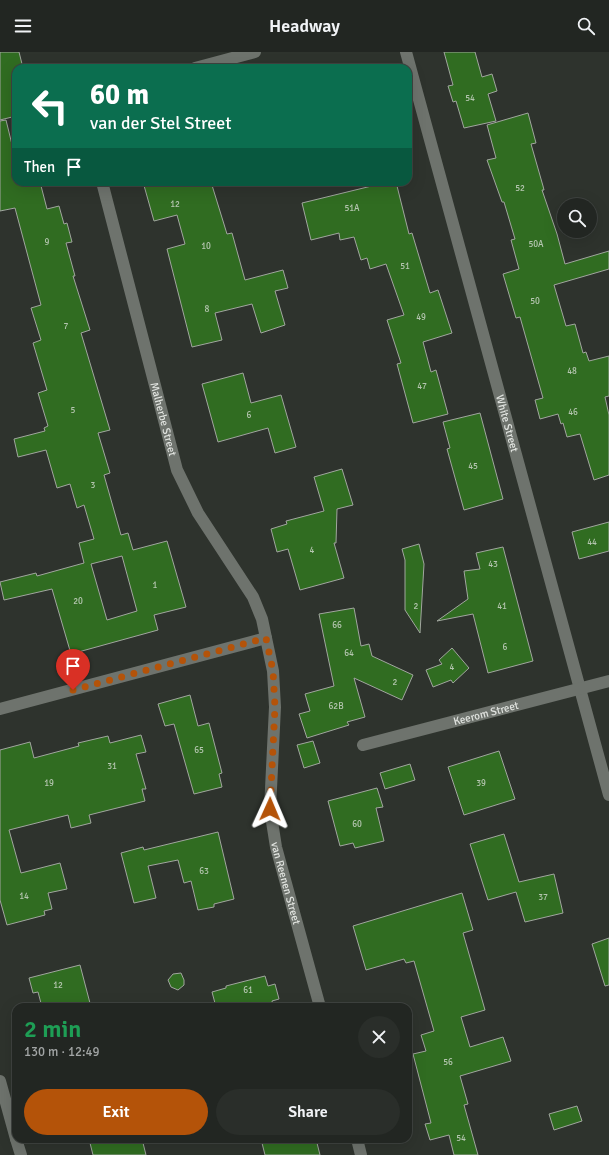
<!DOCTYPE html>
<meta charset="utf-8">
<style>
body{margin:0;font-family:Signika,sans-serif;background:#2a2e2a;color:#f1f3f6;height:100vh;display:flex;flex-direction:column;font-size:15px;white-space:nowrap}
*{box-sizing:border-box;margin:0}
p{font-size:13px;color:#a2a5a5}
.icon{flex:none;width:22px;height:22px;fill:none;stroke:currentColor;stroke-width:2;stroke-linecap:round;stroke-linejoin:round}
.map{position:relative;flex:1;overflow:hidden}
.panel{position:absolute;left:12px;top:951px;width:400px;height:140px;display:flex;flex-direction:column;background:#222622;border-radius:12px;box-shadow:0 4px 16px #0002,0 0 0 1px #3f4340}
.panel>*{flex:none}
.guide{position:absolute;left:12px;top:12px;width:400px;height:122px;border-radius:12px;box-shadow:0 4px 16px #0002,0 0 0 1px #3f4340;background:#0b6e4f;color:#fff;overflow:hidden}
.buttons{position:absolute;left:557px;top:146px;display:grid;gap:8px}
.buttons a{display:grid;place-items:center;width:40px;height:40px;border-radius:50%;background:#222622;box-shadow:0 4px 16px #0002,0 0 0 1px #3f4340;font-size:20px}
.pin{position:absolute;display:grid;place-items:center;width:34px;height:34px;color:#fff;margin:-41px -17px;border-radius:50% 50% 50% 0;rotate:-45deg;box-shadow:0 0 4px #0007}
.pin .icon{rotate:45deg}
.me{position:absolute;width:44px;margin:-22px;rotate:1deg;stroke-linejoin:round;filter:drop-shadow(0 0 3px #0008)}
.turn{display:flex;align-items:center;gap:14px;height:84px;padding:0 12px;font-size:18px}
.turn .icon{width:52px;height:52px;stroke-width:2.5}
.turn b{display:block;font-size:28px;line-height:34px}
.then{display:flex;align-items:center;height:38px;padding:0 12px;background:#0003;gap:8px;font-size:15px}
.round{display:grid;place-items:center;flex:none;width:42px;height:42px;border-radius:21px;background:#2a2e2a}
.summary{display:flex;align-items:center;justify-content:space-between;height:68px;padding:0 12px}
h1{font-size:24px;font-weight:600;line-height:30px;color:#1e9e55}
.cta{display:flex;gap:8px;margin-top:auto;padding:8px 12px}
.cta a{flex:1;height:46px;border-radius:24px;background:#b45309;color:#fff;font-size:16px;font-weight:600;line-height:46px;text-align:center}
.cta a+a{background:#2a2e2a;color:#f1f3f6}
header{display:flex;justify-content:space-between;align-items:center;height:52px;padding:0 12px;background:#222622;font-size:18px;font-weight:600}
.map>svg:first-child{display:block}
.building{fill:#306c21;stroke:#a1a69f;fill-rule:evenodd}
.lines{fill:none;stroke-linecap:round;stroke-linejoin:round}
.street{stroke:#6e736d;stroke-width:12}
.route{stroke:#b45309;stroke-width:7;stroke-dasharray:0 12.6}
.labels{text-anchor:middle;dominant-baseline:central;stroke-width:3.5;stroke-linejoin:round;paint-order:stroke}
.number-label{font-size:9px;fill:#b5c6b0}
.street-label{font-size:11px;fill:#e1e4e0;stroke:#2e332d}
</style>
<header><svg class="icon" aria-label="menu" viewBox="0 0 24 24"><path d="M4 6h16M4 12h16M4 18h16"/></svg>Headway<svg class="icon" aria-label="search" viewBox="0 0 24 24"><circle cx="10" cy="10" r="6"/><path d="M15 15l6 6"/></svg></header>
<div class="map">
<svg width="609" height="1103" viewBox="0 0 609 1103">
<rect width="100%" height="100%" fill="#2e332d"/>
<path class="building" d="M0,0H19L23,16H16V64L0,68Z
M444,0H475L482,25L492,22L497,39L488,42L496,69L464,76L456,49L453,50L448,34L453,33Z
M528,61L536,91L531,92L543,134L544,138H542L557,182L565,212L609,199V217L554,233L566,274L575,272L583,301L586,300L589,309L609,304V344L605,345L609,363V423L594,428L580,382L567,385L563,371L561,372L558,362L540,367L535,348L543,346L520,265L516,266L503,222L519,217L511,188L515,187L504,150H502L487,108L496,106L487,73Z
M6,68L16,109V130H40L47,157L59,154L64,172L67,171L72,190L66,191L75,224H73L90,278L81,281L110,378L98,381L110,421L104,423L121,483L128,481L133,498L167,489L186,555L154,563L158,578L71,602L52,537L4,548L0,530L36,521L37,524L84,511L79,491L94,487L84,453L77,456L70,432L57,436L46,398L18,405L14,387L45,379L44,376L48,374L38,341L47,338L33,291L41,288L31,256L41,253L15,156L0,159V69ZM122,504L137,559L107,568L91,512Z
M143,130H211L227,182L232,181L245,228L283,218L288,236L275,239L285,273L261,281L252,252L215,261L222,288L192,295L167,197L185,192L177,163L154,169Z
M388,130H396L409,182L412,181L430,241L438,238L452,281L423,290L431,320L436,318L448,362L413,371L397,312L401,311L387,268L404,263L386,212L370,217L367,206L361,208L354,185L340,188L339,181L311,188L302,151Z
M243,321L251,351L281,343L296,395L275,401L268,376L218,390L202,332Z
M480,361L503,447L464,458L447,397L450,396L443,370Z
M342,417L353,453L337,457L336,491H334L344,526L300,538L288,497L277,500L271,477L287,472L286,469L324,459L314,425Z
M609,470V499L579,507L572,480Z
M419,492L424,512L420,581L405,558V508L402,497Z
M503,495L533,609L488,621L473,562L437,569L468,547L464,519L480,517L476,501Z
M354,556L361,594L369,592L372,604L413,623L402,648L354,626L365,665L347,670L349,673L307,686L299,662L310,659L305,642L334,634L319,562Z
M452,596L469,616L453,631L451,628L433,635L426,618L442,612L439,608Z
M190,643L198,674L209,671L222,721L219,722L222,735L194,742L174,672L165,674L158,652Z
M141,683L146,700L136,702L146,737H142L145,749L89,763L91,771L71,776L68,763L9,778L21,821L60,811L67,837L48,841L52,857L44,859L45,863L7,873L0,848V698L30,690L34,706L79,694L78,691L108,684L110,691Z
M313,689L320,711L304,716L297,693Z
M499,699L515,747L464,763L448,715Z
M410,712L415,728L385,737L380,721Z
M377,736L383,755L376,756L384,789L355,796L353,791L340,794L328,749Z
M218,780L234,847L214,852V855L198,858L191,829L184,831L178,808L148,814L156,846L134,851L121,801L143,795L144,798Z
M504,782L519,830L554,822L563,861L525,870L516,840L488,848L470,792Z
M462,841L473,878L463,881L485,958L461,965L470,995L503,985L511,1009L460,1024L468,1052L464,1053L478,1103H454L449,1083L430,1088L425,1072L431,1071L413,1002L426,999L421,983L434,979L414,909L406,911L404,907L366,918L353,874Z
M609,886V933L605,934L592,892Z
M80,913L91,955H42L38,940L33,941L29,926Z
M181,921L184,928V933L178,938L171,935L168,928L173,922Z
M265,924L268,934L275,932L279,947L272,949L273,955H216L212,940L226,936V934Z
M577,1054L582,1069L554,1078L549,1062Z
M89,1087H142L146,1103H93Z
M261,1087H316L320,1103H265Z"/>
<g class="lines">
<g class="street">
<path id="s1" d="M406,0L609,743"/>
<path d="M195,16L255,0"/>
<path id="s2" d="M102,130L177,418L198,461L253,545L262,567L273,619L275,655L270,757L276,795L320,955"/>
<path d="M0,657L266,586"/>
<path id="s3" d="M363,693L609,629"/>
<path d="M0,1029L16,1087"/>
<path d="M16,1087L21,1103"/>
<path d="M357,1087L361,1103"/>
</g>
</g>
<g class="lines">
<path class="route" d="M73,638L266,586L273,619L275,655L270,757"/>
</g>
<g class="labels">
<g class="number-label">
<text x="470" y="46">54</text>
<text x="520" y="136">52</text>
<text x="175" y="152">12</text>
<text x="352" y="156">51A</text>
<text x="47" y="190">9</text>
<text x="536" y="192">50A</text>
<text x="206" y="194">10</text>
<text x="405" y="214">51</text>
<text x="535" y="249">50</text>
<text x="207" y="257">8</text>
<text x="421" y="265">49</text>
<text x="66" y="274">7</text>
<text x="572" y="319">48</text>
<text x="422" y="334">47</text>
<text x="73" y="358">5</text>
<text x="573" y="360">46</text>
<text x="249" y="363">6</text>
<text x="473" y="414">45</text>
<text x="93" y="433">3</text>
<text x="592" y="490">44</text>
<text x="312" y="498">4</text>
<text x="493" y="512">43</text>
<text x="155" y="533">1</text>
<text x="78" y="549">20</text>
<text x="416" y="554">2</text>
<text x="502" y="554">41</text>
<text x="337" y="573">66</text>
<text x="505" y="595">6</text>
<text x="349" y="601">64</text>
<text x="452" y="615">4</text>
<text x="395" y="630">2</text>
<text x="336" y="654">62B</text>
<text x="199" y="698">65</text>
<text x="112" y="714">31</text>
<text x="49" y="731">19</text>
<text x="481" y="731">39</text>
<text x="357" y="772">60</text>
<text x="204" y="819">63</text>
<text x="24" y="844">14</text>
<text x="543" y="845">37</text>
<text x="58" y="933">12</text>
<text x="248" y="938">61</text>
<text x="448" y="1010">56</text>
<text x="461" y="1086">54</text>
</g>
<g class="street-label">
<text stroke="none"><textPath href="#s2" startOffset="245">Malherbe Street</textPath></text>
<text stroke="none"><textPath href="#s1" startOffset="385">White Street</textPath></text>
<text stroke="none"><textPath href="#s3" startOffset="127">Keerom Street</textPath></text>
<text stroke="none"><textPath href="#s2" startOffset="737">van Reenen Street</textPath></text>
</g>
</g>
</svg>
<div class="buttons">
<a><svg class="icon" aria-label="search" viewBox="0 0 24 24"><circle cx="10" cy="10" r="6"/><path d="M15 15l6 6"/></svg></a>
</div>
<div class="pin" style="left:73px;top:638px;background:#d93025"><svg class="icon" aria-label="arrive" viewBox="0 0 24 24"><path d="M6 21V4h12l-3 4 3 4H6"/></svg></div>
<svg class="me" style="left:270px;top:757px" viewBox="-20 -20 40 40"><path d="M0-17L14 15 0 8-14 15z" fill="#b45309" stroke="#fff" stroke-width="4"/></svg>
<div class="guide">
<div class="turn"><svg class="icon" aria-label="left" viewBox="0 0 24 24"><path d="M17 20v-9H6M10 6l-5 5 5 5"/></svg><div><b>60 m</b>van der Stel Street</div></div>
<div class="then">Then<svg class="icon" aria-label="arrive" viewBox="0 0 24 24"><path d="M6 21V4h12l-3 4 3 4H6"/></svg></div>
</div>
<section class="panel">
<div class="summary"><div><h1>2 min</h1><p>130 m · 12:49</p></div><a class="round"><svg class="icon" aria-label="close" viewBox="0 0 24 24"><path d="M6 6l12 12M18 6L6 18"/></svg></a></div>
<div class="cta"><a>Exit</a><a>Share</a></div>
</section>
</div>
